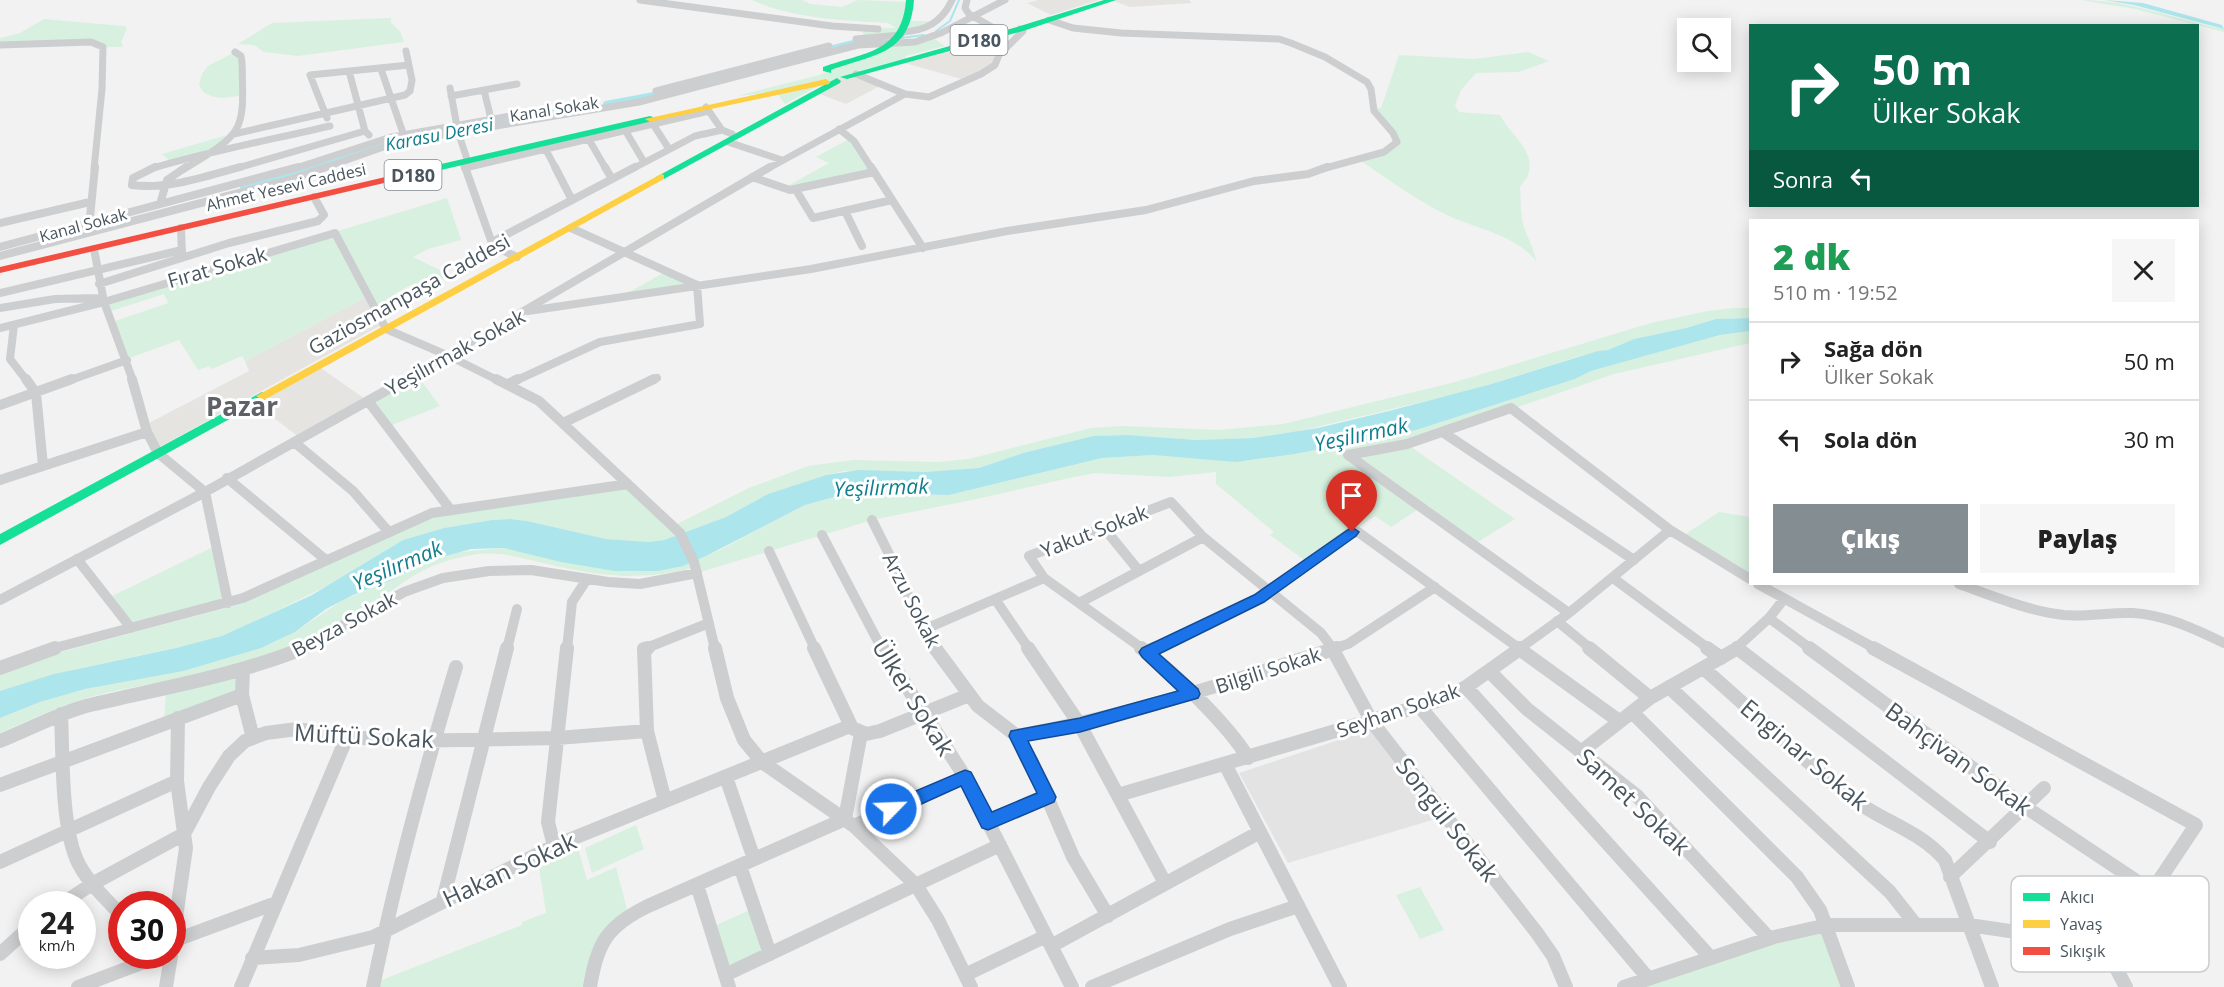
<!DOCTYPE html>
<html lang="tr">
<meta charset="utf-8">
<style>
body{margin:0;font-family:"Open Sans",sans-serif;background:#f6f6f6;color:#222;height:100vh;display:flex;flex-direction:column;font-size:22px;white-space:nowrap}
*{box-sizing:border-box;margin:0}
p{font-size:20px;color:#767676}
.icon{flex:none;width:33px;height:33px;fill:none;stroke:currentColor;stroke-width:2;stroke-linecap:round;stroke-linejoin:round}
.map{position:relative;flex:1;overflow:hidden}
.side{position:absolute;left:1749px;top:219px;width:450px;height:366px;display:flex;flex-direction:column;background:#fff;border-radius:0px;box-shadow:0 3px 15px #0003}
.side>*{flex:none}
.hud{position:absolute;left:1749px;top:24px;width:450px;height:183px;border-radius:0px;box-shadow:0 3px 15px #0003;background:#0b6e4f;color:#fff;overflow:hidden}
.buttons{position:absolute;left:1677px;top:18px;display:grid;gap:12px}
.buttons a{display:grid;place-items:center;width:54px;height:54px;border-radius:0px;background:#fff;box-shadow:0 3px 15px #0003;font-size:30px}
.speed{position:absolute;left:18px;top:891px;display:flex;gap:12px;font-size:30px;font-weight:700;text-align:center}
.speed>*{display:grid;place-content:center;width:78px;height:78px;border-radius:50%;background:#fff;box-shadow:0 3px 15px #0003;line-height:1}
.speed small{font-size:15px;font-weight:400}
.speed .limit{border:9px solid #d22;background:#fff;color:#111}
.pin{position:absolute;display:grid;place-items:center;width:51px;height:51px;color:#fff;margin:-62px -26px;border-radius:50% 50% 50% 0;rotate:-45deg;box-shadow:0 0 6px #0007}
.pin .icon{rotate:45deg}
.me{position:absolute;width:66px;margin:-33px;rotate:66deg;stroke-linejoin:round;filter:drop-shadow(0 0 4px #0008)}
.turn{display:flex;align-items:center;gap:21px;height:126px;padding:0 24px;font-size:27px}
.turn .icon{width:78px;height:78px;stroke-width:2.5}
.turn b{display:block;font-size:42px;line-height:51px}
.then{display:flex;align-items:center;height:57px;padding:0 24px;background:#0003;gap:12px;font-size:22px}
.round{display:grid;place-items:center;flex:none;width:63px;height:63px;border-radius:0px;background:#f6f6f6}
.headline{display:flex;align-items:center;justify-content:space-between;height:102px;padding:0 24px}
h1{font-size:36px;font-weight:800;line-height:45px;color:#1e9e55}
.button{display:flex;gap:12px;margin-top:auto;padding:12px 24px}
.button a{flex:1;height:69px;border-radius:0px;background:#848d92;color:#fff;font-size:24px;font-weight:800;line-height:69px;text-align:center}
.button a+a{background:#f6f6f6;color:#222}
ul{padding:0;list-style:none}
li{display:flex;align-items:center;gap:18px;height:78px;padding:0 24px;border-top:2px solid #e0e0e0}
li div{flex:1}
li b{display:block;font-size:22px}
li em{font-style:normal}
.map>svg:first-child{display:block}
.commercial{fill:#e6e4e1}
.education{fill:#e4e3e4}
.green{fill:#d8f0df}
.water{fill:#ade5ed}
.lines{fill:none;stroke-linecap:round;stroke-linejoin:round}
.stream{stroke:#ade5ed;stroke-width:2}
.canal-far1{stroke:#ade5ed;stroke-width:6}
.canal{stroke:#ade5ed;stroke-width:8}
.street-far3{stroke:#ccced0;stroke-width:7}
.street-far2{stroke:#ccced0;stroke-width:8}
.street-far1{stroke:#ccced0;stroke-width:10}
.street{stroke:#ccced0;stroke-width:14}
.fast{fill:#16e098;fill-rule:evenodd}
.slow{fill:#ffcf43;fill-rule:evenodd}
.jam{fill:#f24e42;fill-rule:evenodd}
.route{fill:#1a73e8;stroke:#114b97;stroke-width:1.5}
.labels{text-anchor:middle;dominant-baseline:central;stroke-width:6;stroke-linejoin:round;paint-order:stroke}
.far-street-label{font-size:16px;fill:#49565f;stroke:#fff}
.shield{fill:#fff;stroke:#80898f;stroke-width:1.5}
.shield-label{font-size:18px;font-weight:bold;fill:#49565f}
.far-water-label{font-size:18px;font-style:italic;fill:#107e8c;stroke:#fff}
.street-label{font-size:20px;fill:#49565f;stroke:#fff}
.water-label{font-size:21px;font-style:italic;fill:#107e8c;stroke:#fff}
.near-street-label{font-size:24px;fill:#49565f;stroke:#fff}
.district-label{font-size:26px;font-weight:bold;fill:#5e6266;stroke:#fff}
.key{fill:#fff;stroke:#c8cccf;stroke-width:1.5}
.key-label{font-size:16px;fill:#49565f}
</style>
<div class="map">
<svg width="2224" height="987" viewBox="0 0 2224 987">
<rect width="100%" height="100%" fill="#f2f2f2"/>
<path class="commercial" d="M1038,0H1099L1051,15L1027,3Z
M1111,0H1189L1192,3L1130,7Z
M991,37L1008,46L995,65L965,80L908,64L904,60Z
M856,74L882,85L846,104L817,93L844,77Z
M368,296L383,324L156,449L145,425L249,371L245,361Z
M318,366L368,401L300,438L253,402Z"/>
<path class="education" d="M1369,730L1408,775L1439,818L1288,863L1239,773Z"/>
<path class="green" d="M752,0H802L811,4L842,7L858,0L910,2L909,21H939L929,28L865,37L861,29L896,28L888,23C843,20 794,19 752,0Z
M2081,0C2134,0 2174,20 2224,29V32L2135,9Z
M391,18V23L400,31L404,42L298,56L264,52L254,45L238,44L272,23Z
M44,19L124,26L127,28L121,42L123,47H103L97,44L0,45V38L20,33Z
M932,37L945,46L905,56L908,59L837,81L826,82L785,104L776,92L737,96L819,75L894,45Z
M235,52L240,55L243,95C228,98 206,102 199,85L202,74L208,66Z
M1528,52L1549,61L1519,72L1476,73L1461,90L1455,105L1459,112L1500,115C1509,133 1537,152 1528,175C1527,179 1522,183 1520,187C1521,201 1520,217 1525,230C1529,241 1534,248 1536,261C1513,232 1472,229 1441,212C1412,197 1385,177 1358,159L1375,155L1397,142L1372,107L1381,108L1399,55L1474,59Z
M234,133L211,153L171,162L162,154Z
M851,138L874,172L782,189L829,163L816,157Z
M447,198L461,240L428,249L413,257L450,275L422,290L411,285L393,295L403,301L378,314L368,296L245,361L242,356L212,369L209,366L198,370L179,340L127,359L112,322L168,303L164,294L108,312L104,302Z
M667,271L697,285L620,297Z
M1733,308H1750V318L1716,319L1686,328L1634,339L1611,349L1577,357L1468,391L1300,431L1252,438L1231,439L1197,440L1128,435L1093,436L1023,453L979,468L924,472L845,471L826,475L768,494L726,517L664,540L649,542L606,539L527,521L511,519L492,520L444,528L403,540L331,584L235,631L208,641L76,669L0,691V673L35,659L244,603L426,520L443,515L632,488L673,526L749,488L808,466L853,460L938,462L969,459L1091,428L1124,426L1219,430L1283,424L1455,382L1651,323L1708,311Z
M1750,331V343L1614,374L1408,445L1515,519L1473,545L1420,508L1391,527L1375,516L1308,563L1270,535L1274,532L1216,484V472L1169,477L1095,473L1074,477L972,500L872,520L697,573L695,567C644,581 603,577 552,565C524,559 501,550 472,555C427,563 415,575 379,599C343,621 305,642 266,657C214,676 159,681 106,693C69,701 35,718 0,733V718L40,702L85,689L270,644L295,632L343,600L392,580L425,562L460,552L504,548L531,553L675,568L720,550L805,505L838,496L856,493L949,495L1102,458L1153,455L1244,461L1295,454L1416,430L1575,379L1591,371L1720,335Z
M416,374L440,406L387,427L368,401Z
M1719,512L1750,517V579L1681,537Z
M215,546L228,603L131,628L108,598Z
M243,671L242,695L164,723L166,690Z
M636,825L644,849L592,873L585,848Z
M575,838L587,880L616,867L629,917L618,923L590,987H373L374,983L522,925V922L546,913L537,854Z
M1420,887L1444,930L1420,939L1396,895Z
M754,908L770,954L725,975L710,928Z
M1827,925L1848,987H1624Z"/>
<path class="water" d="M2104,0L2143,3L2222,25L2224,29L2134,5Z
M1750,318V331L1720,335L1591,371L1575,379L1416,430L1295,454L1236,462L1153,455L1102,458L949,495L856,493L838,496L805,505L708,555L683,566L658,571H615L561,562L504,548L471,549L425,562L392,580L353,595L326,609L295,632L261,648L183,671L85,689L40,702L0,718V691L54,674L176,648L222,636L312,595L403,540L444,528L492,520L511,519L527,521L606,539L649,542L664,540L726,517L768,494L826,475L859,470L924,472L979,468L1023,453L1093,436L1128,435L1197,440L1253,438L1318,428L1389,411L1488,385L1598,351L1608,350L1634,339L1686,328L1716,319Z"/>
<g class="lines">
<path class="stream" d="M936,31L950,21L959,0
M901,38L924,35"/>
<path class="canal-far1" d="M821,51L866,40
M606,104L654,95
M452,130L571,110
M308,169L403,138"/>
<path class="canal" d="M244,187L314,167"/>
<path class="street-far3" d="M640,0L832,26L878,29
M967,0L965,8L969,14L999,31
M1049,20L1073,28L1121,33L1279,39L1291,43L1325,57L1367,82L1371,89L1374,111L1393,133L1397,142L1384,152L1322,169
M902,32C926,31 942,22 952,0
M856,39L901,35
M0,45L91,42L103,47L102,89L94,169
M381,69L403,133
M349,71L365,131L369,135
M450,88L458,132L467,159
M484,90L491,119
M656,91L829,46
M905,94L929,97L981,74L995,65L999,55L1023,31L1020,29
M451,96L517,84
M706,107L722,130L732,134
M327,118L310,75L409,65
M653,124L669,149
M839,129L854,141L872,169
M625,130L644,162
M234,134L405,95L410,91L412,80L406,51
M588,138L606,169
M728,142L782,160
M545,148L556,169
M463,163L465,169
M465,168L709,111
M150,169C209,151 270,140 330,126
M184,169C246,132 244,132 242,62L241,56L235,52
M234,169L365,131
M293,169L391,137L528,113
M321,169L395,143L639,102L858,45L915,42L941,33L1005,0
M632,169L695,136L722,130
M767,169L905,94L856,74"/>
<path class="street-far2" d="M155,167L133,178L132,185C168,190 206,176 240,167
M465,167L493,246L517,257
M555,167L572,200
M605,167L612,179
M871,167L923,248
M465,168L468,167
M752,177L790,190L874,172
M796,190L813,218L892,200
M160,204L167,180L186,167
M845,211L862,246
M0,223L90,202
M89,227L95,167
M181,228L182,255
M492,242L635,167
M0,247L298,167
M94,249L104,302L133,381
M0,256L292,179L326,167
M99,284L229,243L318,221L324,215L314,197
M0,293L182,250
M0,308L55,299L99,298
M528,311L811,269L1007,231L1146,210L1254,181L1308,174L1327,167
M14,325L10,359L27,381
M0,328L104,302L335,233L386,329L449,356L499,381
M68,381L127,360
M404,381L770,167
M515,381L600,342L700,324L697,285L571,228
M651,381L657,378"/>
<path class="street-far1" d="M26,379L36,393L43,466
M132,379L147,432L158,453L205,492L228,603
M496,379L539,401L680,533L694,562L715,649
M508,384L518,379
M368,401L450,509
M0,405L72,379
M563,423L654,379
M1444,433L1634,560
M294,442L353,491L388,531
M1348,455L1407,444L1511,408L1670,530L1750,579
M1348,455L1569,613
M227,478L326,560
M0,480L147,432
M872,520L904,584L915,614L936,649
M1104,528L1139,571
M822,535L882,649
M769,551L815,649
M77,559L131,628
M1613,578L1709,649
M1758,584L1876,649
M1959,584C1993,596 2028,611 2064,615C2087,617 2110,612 2133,613C2166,615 2195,629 2224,643
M995,599L1029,649
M0,600L205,492L407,379
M1079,603L1203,537
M1769,618L1811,649
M1557,621L1591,649
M923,630L1044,578
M51,649L243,598L432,513L628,484
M300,649L404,592L443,578L489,571L531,570L608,582L640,584L697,573
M507,649L517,609
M567,649L572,602L587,579
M644,649L709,623
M1143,649L1044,578L1029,556L1171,502L1203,537L1321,633L1333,649
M1153,649L1259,598L1348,534L1358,532L1520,649
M1332,649L1348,644L1435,587
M1519,649L1569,613L1670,530
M1735,649L1769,618L1784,599"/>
<path class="street" d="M648,648L644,649L647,731L665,801
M715,648L727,698L744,740L762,762L854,826L916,885L938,920L971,987
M814,648L852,728L866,734L880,731L969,695
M882,648L965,777L1072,987
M935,648L978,706L1017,736L1032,762L1073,857L1108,916
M1028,648L1080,725L1165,883
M1141,648C1171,669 1230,727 1248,758
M1332,648L1372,722L1537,933L1553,956L1566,987
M1518,648L1619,721
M1589,648L1650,698
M1707,648L1721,658
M1737,648L1990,842
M1809,648L2024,806L2153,892
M1147,652L1156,648
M0,668L55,648
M1703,668C1753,711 1801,759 1853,799C1883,822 1919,830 1945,860L1992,987
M243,671L242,695L253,738
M1490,672L1527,709L1637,796L1769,938
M1466,687L1711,958
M1669,687L1890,892L1916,925
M1420,707L1648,978
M1632,712L1797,877L1820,910L1848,987
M61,714C63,755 61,821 76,858C85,880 106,899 122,916
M1017,736C1127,717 1231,681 1337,648
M0,741C28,730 57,714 86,706C160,688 232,677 304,648
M1582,751L1650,698L1738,648
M1225,764L1340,987
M726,777L754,859
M0,785L242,695
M1118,795L1437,701L1466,687L1521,648
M988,822L1048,797
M854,826L965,777
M554,846L548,822L567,648
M0,862L177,781
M740,866L770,954
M1950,877L2044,788
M697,885L729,987
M443,900L507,648
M62,904L92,884L184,834L209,787L229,756L245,741L266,733L297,729L347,737L409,741L557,738L647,731
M173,941L276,903
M172,945L186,848L177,781L178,718
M2104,945L2126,987
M1051,946L1260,832
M0,954L32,925
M252,958L299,955L373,937L554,846L850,726
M725,975L1000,845
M965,975L1046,936
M78,987L160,956
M166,987L171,956
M241,987L347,737
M373,987C395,879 424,773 456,667
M590,987C597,943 607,926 648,906L845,819L861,733
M1092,987L1230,929L1298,906
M1624,987L1774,937L1827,925H1969L2104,945L2112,943L2126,930L2196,825L1873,648"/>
<path class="fast" d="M906,0H914C910,55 874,54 831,70V73L823,71V67C865,52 902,53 906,0Z
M1104,0H1116L1023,31L847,79L840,77L1017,27Z
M837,78L841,81L840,83L664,179L656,177Z
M650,116L653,117V121L428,173L423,170L428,167Z
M262,392L268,396L266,399L0,545V534Z"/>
<path class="slow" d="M826,79L830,82L829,84L650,122L645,119Z
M661,174L664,175V179L266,399L262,400L256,396Z"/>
<path class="jam" d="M428,167L431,168V172L0,273V267Z"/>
</g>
<path class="route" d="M1352,527L1359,532L1356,536L1264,602L1159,654L1198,689L1200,694L1198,698L1080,732L1028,741L1056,797L1054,802L988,830L982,828L961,786L897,815L891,817L885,815L882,809L885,804L965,770L971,772L992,812L1037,793L1009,736L1011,731L1080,718L1178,691L1142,657L1139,652L1142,648L1254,595Z"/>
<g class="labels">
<g class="far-street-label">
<text transform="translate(554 109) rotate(-9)">Kanal Sokak</text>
<text transform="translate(286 187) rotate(-13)">Ahmet Yesevi Caddesi</text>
<text transform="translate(83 225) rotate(-15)">Kanal Sokak</text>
</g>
<g class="shield">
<rect x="950.5" y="25" width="57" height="30" rx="4.5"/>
<rect x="384.5" y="160" width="57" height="30" rx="4.5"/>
</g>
<g class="shield-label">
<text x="979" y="40">D180</text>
<text x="413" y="175">D180</text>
</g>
<g class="far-water-label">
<text transform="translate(439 134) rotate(-11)">Karasu Deresi</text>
</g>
<g class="street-label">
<text transform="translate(217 267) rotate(-16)">Fırat Sokak</text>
<text transform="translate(409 294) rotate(-29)">Gaziosmanpaşa Caddesi</text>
<text transform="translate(455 352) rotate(-29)">Yeşilırmak Sokak</text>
<text transform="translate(1094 531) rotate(-21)">Yakut Sokak</text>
<text transform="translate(912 600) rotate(63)">Arzu Sokak</text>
<text transform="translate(344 624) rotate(-28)">Beyza Sokak</text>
<text transform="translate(1268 670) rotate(-18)">Bilgili Sokak</text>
<text transform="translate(1398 710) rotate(-19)">Seyhan Sokak</text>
</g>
<g class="water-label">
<text transform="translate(1361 434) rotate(-12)">Yeşilırmak</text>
<text transform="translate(881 487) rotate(-2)">Yeşilırmak</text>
<text transform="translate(397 565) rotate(-23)">Yeşilırmak</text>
</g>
<g class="near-street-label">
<text transform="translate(914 697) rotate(58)">Ülker Sokak</text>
<text transform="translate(364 735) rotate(3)">Müftü Sokak</text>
<text transform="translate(1805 754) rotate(40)">Enginar Sokak</text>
<text transform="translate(1959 758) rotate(36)">Bahçivan Sokak</text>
<text transform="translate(1634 801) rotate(43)">Samet Sokak</text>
<text transform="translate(1448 819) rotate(52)">Songül Sokak</text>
<text transform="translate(509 869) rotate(-25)">Hakan Sokak</text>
</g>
<g class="district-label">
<text x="242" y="406">Pazar</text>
</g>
</g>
<rect x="2011" y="876" width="198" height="96" rx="9" class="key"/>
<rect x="2023" y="893" width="27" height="8" fill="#16e098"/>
<rect x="2023" y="920" width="27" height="8" fill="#ffcf43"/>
<rect x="2023" y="947" width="27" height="8" fill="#f24e42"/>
<g class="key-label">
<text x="2060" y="903">Akıcı</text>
<text x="2060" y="930">Yavaş</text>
<text x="2060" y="957">Sıkışık</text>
</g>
</svg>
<div class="buttons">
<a><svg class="icon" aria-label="search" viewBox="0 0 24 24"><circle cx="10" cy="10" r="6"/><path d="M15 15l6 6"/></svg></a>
</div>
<div class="speed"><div>24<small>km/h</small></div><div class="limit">30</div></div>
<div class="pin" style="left:1352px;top:532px;background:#d93025"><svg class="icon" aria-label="arrive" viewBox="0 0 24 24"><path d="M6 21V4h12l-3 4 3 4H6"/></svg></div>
<svg class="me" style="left:891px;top:809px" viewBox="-20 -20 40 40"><circle r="17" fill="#1a73e8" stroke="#fff" stroke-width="3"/><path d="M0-11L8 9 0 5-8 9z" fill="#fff"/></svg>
<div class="hud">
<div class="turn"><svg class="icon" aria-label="right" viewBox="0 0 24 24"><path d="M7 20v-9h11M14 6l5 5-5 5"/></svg><div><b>50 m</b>Ülker Sokak</div></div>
<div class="then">Sonra<svg class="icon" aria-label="left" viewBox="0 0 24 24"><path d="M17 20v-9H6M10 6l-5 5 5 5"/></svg></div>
</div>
<section class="side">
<div class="headline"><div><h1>2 dk</h1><p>510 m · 19:52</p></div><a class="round"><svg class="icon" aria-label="close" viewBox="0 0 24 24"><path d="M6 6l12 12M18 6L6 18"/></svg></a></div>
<ul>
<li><svg class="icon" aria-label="right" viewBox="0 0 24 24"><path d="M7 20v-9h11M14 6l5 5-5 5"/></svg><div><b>Sağa dön</b><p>Ülker Sokak</p></div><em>50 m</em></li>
<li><svg class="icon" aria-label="left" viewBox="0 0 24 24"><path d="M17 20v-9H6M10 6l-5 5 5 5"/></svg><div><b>Sola dön</b></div><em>30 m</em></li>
</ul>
<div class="button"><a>Çıkış</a><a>Paylaş</a></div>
</section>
</div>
